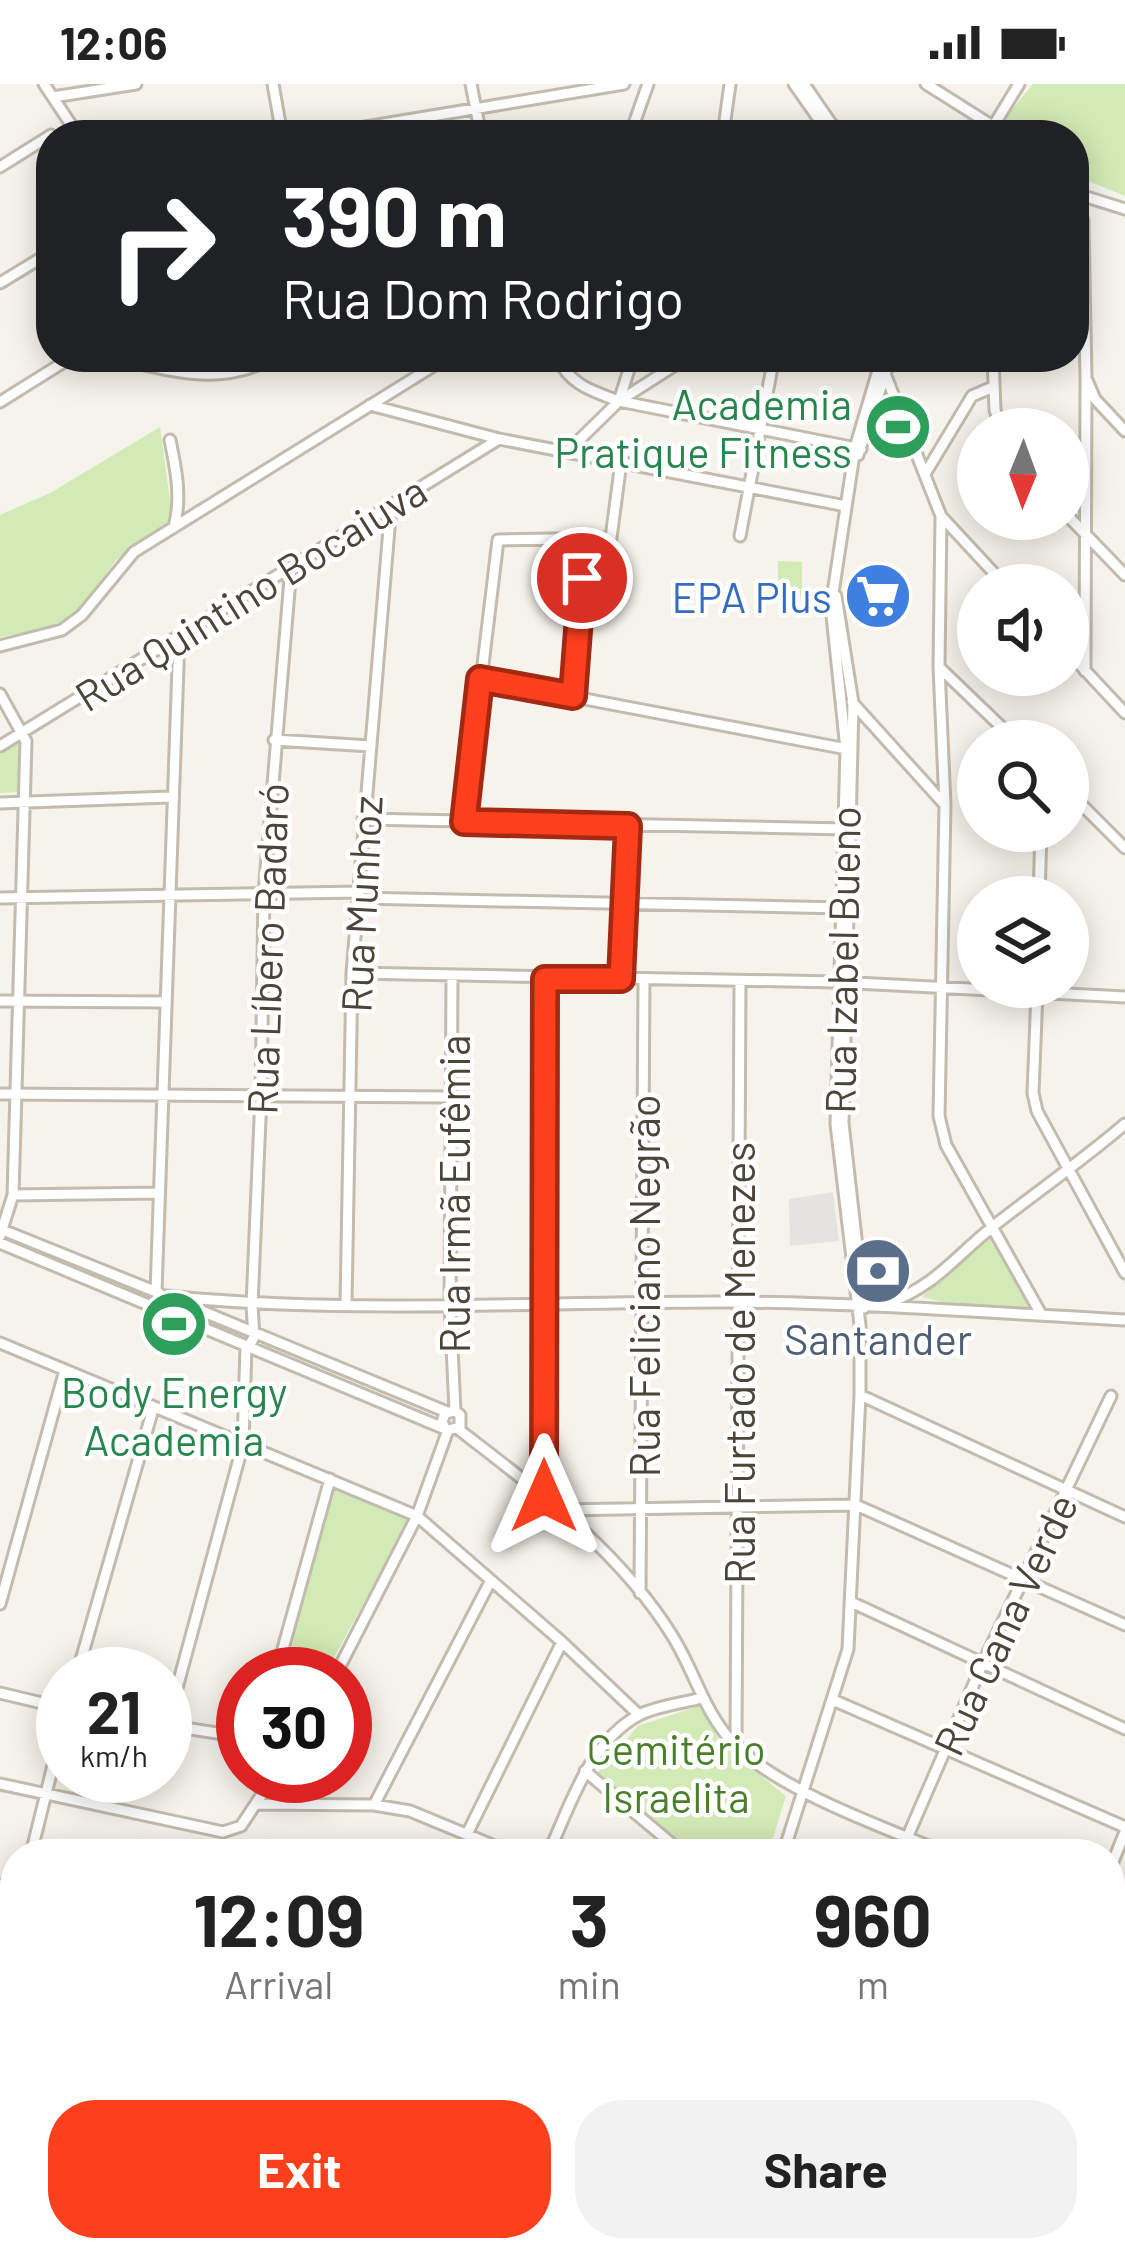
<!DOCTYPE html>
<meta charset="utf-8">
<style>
body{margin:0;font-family:Barlow,sans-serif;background:#f2f2f2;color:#222;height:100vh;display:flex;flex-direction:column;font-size:45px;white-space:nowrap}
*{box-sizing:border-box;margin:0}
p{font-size:39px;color:#767676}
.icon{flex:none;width:66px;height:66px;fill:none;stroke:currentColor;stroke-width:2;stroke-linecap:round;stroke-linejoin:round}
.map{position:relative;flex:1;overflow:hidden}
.drawer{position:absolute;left:0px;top:1755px;width:1125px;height:423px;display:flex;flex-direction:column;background:#fff;border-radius:48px 48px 0 0;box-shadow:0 6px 30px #0003}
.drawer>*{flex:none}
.guide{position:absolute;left:36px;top:36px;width:1053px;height:252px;border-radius:48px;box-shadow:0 6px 30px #0003;background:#202124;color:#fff;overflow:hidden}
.needle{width:78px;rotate:181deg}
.fabs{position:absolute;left:957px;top:324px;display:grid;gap:24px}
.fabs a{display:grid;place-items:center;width:132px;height:132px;border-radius:50%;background:#fff;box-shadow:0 6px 30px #0003;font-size:60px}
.speed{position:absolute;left:36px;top:1563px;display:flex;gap:24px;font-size:60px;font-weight:700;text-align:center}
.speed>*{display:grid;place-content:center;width:156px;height:156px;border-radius:50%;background:#fff;box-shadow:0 6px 30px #0003;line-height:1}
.speed small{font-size:30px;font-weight:400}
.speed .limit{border:18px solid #d22;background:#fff;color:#111}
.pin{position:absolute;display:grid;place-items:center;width:102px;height:102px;color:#fff;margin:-51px;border:6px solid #fff;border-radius:50%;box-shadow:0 3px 12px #0007}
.me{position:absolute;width:132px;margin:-66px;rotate:0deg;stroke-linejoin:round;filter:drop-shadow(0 0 9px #0008)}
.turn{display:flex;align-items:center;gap:42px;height:252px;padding:0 48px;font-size:54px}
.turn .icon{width:156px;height:156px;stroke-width:2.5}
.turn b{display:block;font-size:84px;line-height:102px}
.eta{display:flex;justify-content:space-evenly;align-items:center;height:204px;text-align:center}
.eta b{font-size:72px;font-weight:700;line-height:84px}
.action{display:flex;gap:24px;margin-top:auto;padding:24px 48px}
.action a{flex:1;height:138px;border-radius:48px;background:#fc3f1d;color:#fff;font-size:48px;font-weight:700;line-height:138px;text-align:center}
.action a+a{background:#f2f2f2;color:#222}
.status{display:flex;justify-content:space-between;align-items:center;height:84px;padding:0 60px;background:#fff;direction:ltr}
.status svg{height:33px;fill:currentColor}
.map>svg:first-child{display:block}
.green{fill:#d2eab5}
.parking{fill:#e5e3e0}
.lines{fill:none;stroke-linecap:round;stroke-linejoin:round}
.minor-casing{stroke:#c2bbae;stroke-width:15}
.minor{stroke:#fff;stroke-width:9}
.route-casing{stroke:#a42913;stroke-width:30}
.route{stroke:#fc3f1d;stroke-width:21}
.labels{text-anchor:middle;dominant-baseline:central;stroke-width:9;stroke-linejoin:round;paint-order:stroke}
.leisure-label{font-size:42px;fill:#27864d;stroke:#fff;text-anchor:end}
.street-label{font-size:42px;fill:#4b4439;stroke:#fff}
.shop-label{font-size:42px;fill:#366cbe;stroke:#fff;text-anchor:end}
.service-label{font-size:42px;fill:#4e5e75;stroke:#fff}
.park-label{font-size:42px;fill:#4a7f2a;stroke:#fff}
</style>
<div class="status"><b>12:06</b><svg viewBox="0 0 49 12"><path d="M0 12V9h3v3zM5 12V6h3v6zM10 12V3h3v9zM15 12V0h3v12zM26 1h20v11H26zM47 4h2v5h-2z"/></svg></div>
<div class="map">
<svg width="1125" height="2177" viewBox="0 0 1125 2177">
<rect width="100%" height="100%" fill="#f6f3ec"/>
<path class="green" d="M1033,0H1125V112L1074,91V51H1018L1001,39Z
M160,343L173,438L116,476L85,519L55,543L0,553V431L50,409Z
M778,477L802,478V513H778Z
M19,658L20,708L0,709V670Z
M992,1151L1030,1225L956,1221L922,1213Z
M332,1401L410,1434L325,1590H279Z
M702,1621L720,1659L786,1712L768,1770H691L598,1688L638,1642Z
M436,2163H509C479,2177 468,2176 436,2163Z"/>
<path class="parking" d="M833,1108L839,1157L790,1162L789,1115Z"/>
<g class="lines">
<defs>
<path id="minor" d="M44,0L78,51
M273,0L282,51
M471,0L481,51
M794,0L820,37L833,41
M804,0L839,51
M926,0L1007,51
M53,13L136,0
M994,41L1019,0
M317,51L624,0
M630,51L648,0
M723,51L730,0
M0,83L51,51
M1074,107L1083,137L1086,294L1095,315L1125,347
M1077,110L1125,125
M0,199L51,168
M112,273C167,286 221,304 274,273
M557,273C570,301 592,307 619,317L861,365
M993,273L995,326L1001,345
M880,277L941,432L939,583L945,721L939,1032L946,1061L1041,1230
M619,317L688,273
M0,318L72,273
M370,321L499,355L846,422
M170,356C176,385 182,414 174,443
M568,367L619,317L633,273
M858,371L891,273
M925,390L972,312L993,303
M941,432L1005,501
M1068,432L1125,491
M740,452L774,273
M836,512L853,619L843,1039L864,1224
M0,562L62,546L82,531L134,468L448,273
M1068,568L1125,629
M939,583L1016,657
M1085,587L1086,294
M480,595L852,666
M0,610L26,657L13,1111L0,1152
M573,612L586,455
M852,618L945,721
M274,656L371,662
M0,662L499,355
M1068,707L1125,764
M0,719L170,713
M363,735L847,745
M464,738L498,456L611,454L621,378
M1039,813L1041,747
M0,814L358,808
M358,814L844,824
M352,889L837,898L1125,913
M452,894L450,1220L455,1327
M621,895L628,742
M1037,908L1033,1009L1037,1027L1125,1189
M0,917L166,918
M0,1010L454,1013
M13,1111L158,1109
M0,1145L159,1209
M0,1159L448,1346L460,1343V1331L455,1327L445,1329L442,1338L445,1344
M156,1208L179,554
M166,1212C354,1231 544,1217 733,1218C864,1219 994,1229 1125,1236
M180,1218L447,1328
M346,1220L352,889L391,421
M886,1220C935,1202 952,1176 991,1144C1035,1109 1082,1077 1125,1040
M0,1259L417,1432L562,1558L639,1631
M248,1264L254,1253L252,1221L261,1012L264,809L291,483
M860,1311L1125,1433
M458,1345C536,1405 621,1468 673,1553C696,1590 705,1632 737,1663C785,1709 886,1744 948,1770
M544,1412L545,895
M562,1426L856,1421L1125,1541
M640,1509L644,896
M851,1518L1125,1645
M0,1520L65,1286
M77,1590L153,1325
M276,1590L330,1395
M336,1590L417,1432L448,1346
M0,1609L63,1624
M833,1616L1125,1743
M165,1641L243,1653
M167,1641L243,1360L246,1262
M736,1661L740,897
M585,1687L684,1770
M0,1700L223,1748L241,1742L274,1692
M256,1720L374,1721L410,1727L514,1770
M374,1721L490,1498
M467,1750L562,1558
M31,1770L63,1641
M548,1770C570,1722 589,1658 639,1631C656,1622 683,1619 702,1614
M783,1770L848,1565L860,1311V1241L836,1040L846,665L831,522L855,364L882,273
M900,1770L982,1581L1111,1312
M1110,1785L1125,1748
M0,1801L15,1804
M1110,1840L1125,1847
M0,1906L15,1842
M1110,1945L1125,1953
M0,1986L15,1991
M1110,2058L1125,2066
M1110,2098L1125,2070
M815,2163L834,2177
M944,2163L963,2177
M836,2177L847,2163
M1011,2177L1019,2163
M1068,2177L1075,2163"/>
</defs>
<use href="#minor" class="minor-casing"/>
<use href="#minor" class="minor"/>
</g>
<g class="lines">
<defs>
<path id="route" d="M544,1412L545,895H621L628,742L464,738L480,595L573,612L582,494"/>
</defs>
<use href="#route" class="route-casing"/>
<use href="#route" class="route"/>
</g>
<defs>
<symbol id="stadium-disc" viewBox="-11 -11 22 22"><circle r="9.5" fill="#2e9e5b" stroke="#fff"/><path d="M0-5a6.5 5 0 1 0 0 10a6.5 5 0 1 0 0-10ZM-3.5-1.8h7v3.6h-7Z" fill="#fff"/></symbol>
<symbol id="supermarket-disc" viewBox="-11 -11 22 22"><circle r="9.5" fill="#3f7fe0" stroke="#fff"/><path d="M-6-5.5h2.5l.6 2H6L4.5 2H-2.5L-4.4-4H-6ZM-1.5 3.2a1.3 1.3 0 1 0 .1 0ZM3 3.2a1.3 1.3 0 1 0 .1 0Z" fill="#fff"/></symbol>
<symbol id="bank-disc" viewBox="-11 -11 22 22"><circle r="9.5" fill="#5c6f8a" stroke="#fff"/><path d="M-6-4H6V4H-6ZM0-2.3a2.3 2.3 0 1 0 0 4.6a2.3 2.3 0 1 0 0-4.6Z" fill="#fff"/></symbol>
</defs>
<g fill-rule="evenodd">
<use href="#stadium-disc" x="860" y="305" width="76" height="76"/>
<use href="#supermarket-disc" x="840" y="474" width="76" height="76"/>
<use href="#bank-disc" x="840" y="1149" width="76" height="76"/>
<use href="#stadium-disc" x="136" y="1202" width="76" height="76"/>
</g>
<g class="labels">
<g class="leisure-label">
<text x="852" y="319">Academia<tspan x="852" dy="48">Pratique Fitness</tspan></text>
<text x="174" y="1307" text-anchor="middle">Body Energy<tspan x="174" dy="48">Academia</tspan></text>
</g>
<g class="street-label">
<text transform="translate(250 508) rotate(-32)">Rua Quintino Bocaiuva</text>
<text transform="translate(360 820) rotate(-87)">Rua Munhoz</text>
<text transform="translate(266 865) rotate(-88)">Rua Líbero Badaró</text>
<text transform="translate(841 876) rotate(-89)">Rua Izabel Bueno</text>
<text transform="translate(453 1110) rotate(-90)">Rua Irmã Eufêmia</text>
<text transform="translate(643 1202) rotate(-90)">Rua Feliciano Negrão</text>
<text transform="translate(738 1279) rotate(-90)">Rua Furtado de Menezes</text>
<text transform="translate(1004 1540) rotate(-65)">Rua Cana Verde</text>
</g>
<g class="shop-label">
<text x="832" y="512">EPA Plus</text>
</g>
<g class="service-label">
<text x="878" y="1254">Santander</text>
</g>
<g class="park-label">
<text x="676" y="1664">Cemitério<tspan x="676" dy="48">Israelita</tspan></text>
</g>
</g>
</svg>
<div class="fabs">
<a><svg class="needle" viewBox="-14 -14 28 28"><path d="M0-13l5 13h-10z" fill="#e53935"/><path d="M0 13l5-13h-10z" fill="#767676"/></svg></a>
<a><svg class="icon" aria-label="sound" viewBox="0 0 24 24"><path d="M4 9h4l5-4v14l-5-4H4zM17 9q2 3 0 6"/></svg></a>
<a><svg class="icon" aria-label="search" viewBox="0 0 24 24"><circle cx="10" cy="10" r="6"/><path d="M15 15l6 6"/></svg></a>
<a><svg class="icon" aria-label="layers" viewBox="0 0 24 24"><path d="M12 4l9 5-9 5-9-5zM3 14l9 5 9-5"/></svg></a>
</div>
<div class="speed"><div>21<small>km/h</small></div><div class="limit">30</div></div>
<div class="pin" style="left:582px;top:494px;background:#d93025"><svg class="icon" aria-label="arrive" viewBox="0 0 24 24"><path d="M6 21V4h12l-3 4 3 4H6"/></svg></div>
<svg class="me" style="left:544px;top:1412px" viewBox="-20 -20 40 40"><path d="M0-17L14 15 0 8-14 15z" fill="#fc3f1d" stroke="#fff" stroke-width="4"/></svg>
<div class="guide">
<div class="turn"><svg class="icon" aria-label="right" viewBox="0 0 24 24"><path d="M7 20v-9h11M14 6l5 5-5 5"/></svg><div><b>390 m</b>Rua Dom Rodrigo</div></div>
</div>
<section class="drawer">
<div class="eta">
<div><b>12:09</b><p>Arrival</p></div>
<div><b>3</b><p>min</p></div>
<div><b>960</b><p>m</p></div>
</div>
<div class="action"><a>Exit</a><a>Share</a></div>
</section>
</div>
